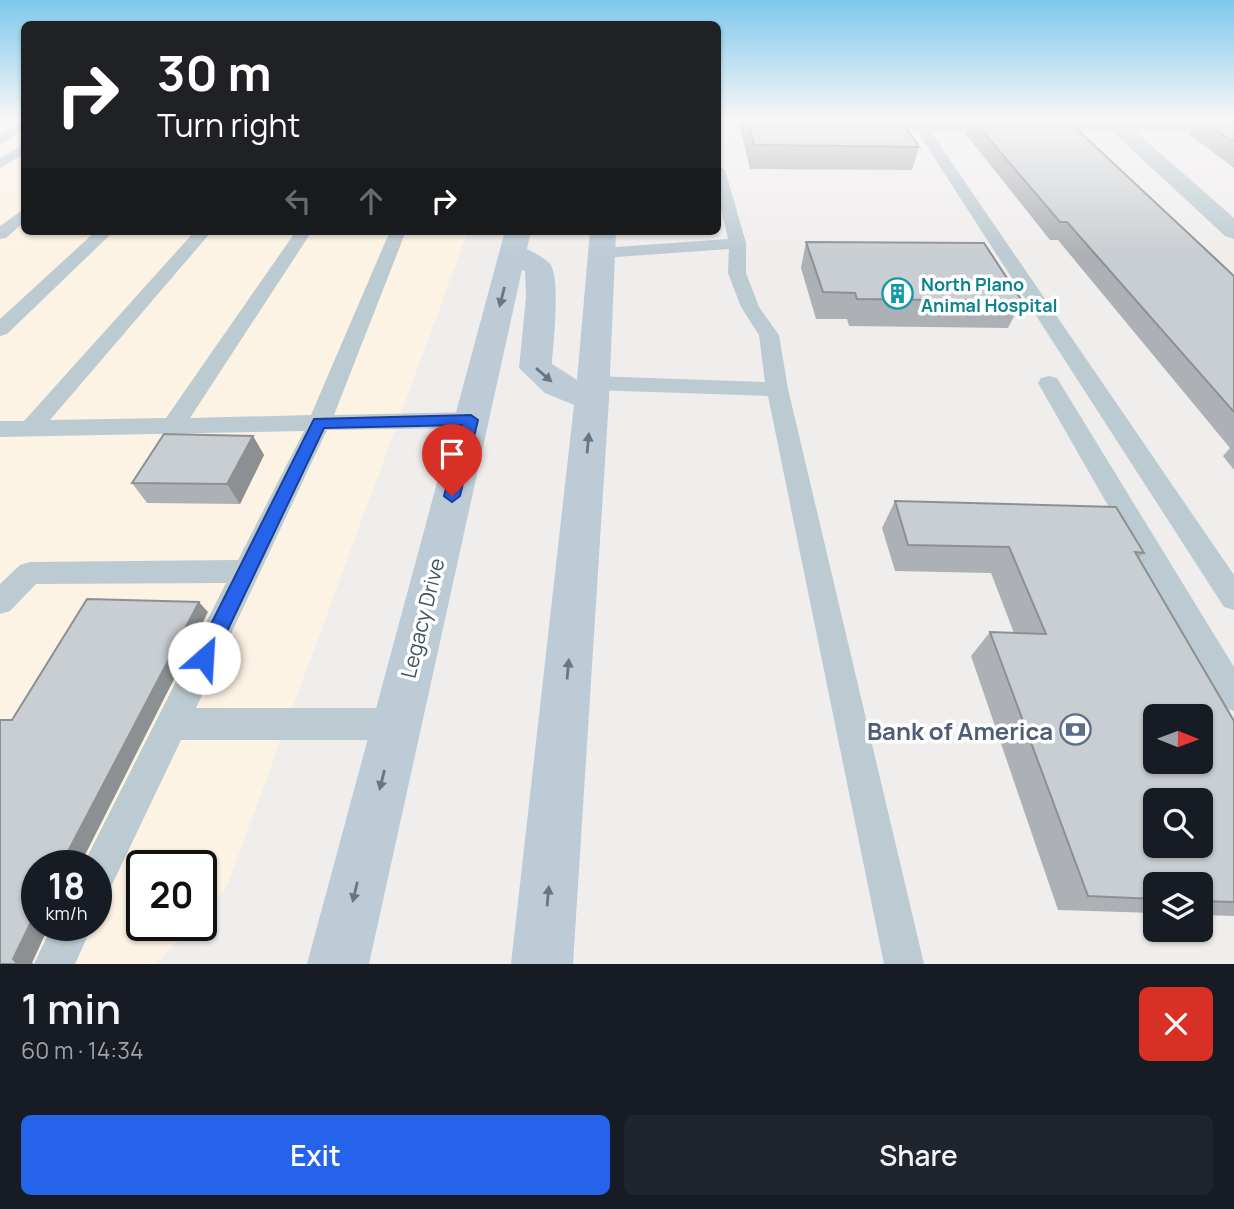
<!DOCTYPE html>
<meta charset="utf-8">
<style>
body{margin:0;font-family:Manrope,sans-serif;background:#20242c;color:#f1f3f6;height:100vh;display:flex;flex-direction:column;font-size:26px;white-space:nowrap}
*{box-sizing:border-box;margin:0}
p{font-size:23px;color:#9ea1a6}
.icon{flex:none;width:38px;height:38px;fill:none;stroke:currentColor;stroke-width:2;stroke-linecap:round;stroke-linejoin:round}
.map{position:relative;height:964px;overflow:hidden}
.sheet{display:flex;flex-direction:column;background:#171b24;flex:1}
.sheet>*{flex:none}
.hud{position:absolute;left:21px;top:21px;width:700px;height:214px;border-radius:10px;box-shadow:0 2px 5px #0004;background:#202124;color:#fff;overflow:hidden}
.needle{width:46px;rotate:91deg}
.tools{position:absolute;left:1143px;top:704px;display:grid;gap:14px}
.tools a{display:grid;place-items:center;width:70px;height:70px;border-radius:10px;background:#171b24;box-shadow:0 2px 5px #0004;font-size:35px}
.speed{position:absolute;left:21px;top:850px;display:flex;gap:14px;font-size:35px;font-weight:700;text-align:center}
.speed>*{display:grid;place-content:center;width:91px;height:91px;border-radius:50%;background:#171b24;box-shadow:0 2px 5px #0004;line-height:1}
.speed small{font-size:18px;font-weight:400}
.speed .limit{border:4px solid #111;border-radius:10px;background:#fff;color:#111}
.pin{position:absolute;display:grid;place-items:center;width:60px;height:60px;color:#fff;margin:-72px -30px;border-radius:50% 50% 50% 0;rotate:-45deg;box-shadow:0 0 7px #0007}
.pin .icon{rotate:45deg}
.me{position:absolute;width:77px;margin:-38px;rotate:26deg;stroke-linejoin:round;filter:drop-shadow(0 0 5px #0008)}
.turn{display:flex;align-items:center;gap:24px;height:147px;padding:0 21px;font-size:32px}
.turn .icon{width:91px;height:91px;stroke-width:2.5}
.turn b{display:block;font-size:49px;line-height:60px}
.lanes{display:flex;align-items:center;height:66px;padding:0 21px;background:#0003;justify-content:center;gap:35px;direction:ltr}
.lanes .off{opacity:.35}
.round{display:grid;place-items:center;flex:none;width:74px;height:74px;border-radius:10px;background:#20242c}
.headline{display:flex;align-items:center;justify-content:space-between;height:119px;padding:0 21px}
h1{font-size:42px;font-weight:600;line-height:52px}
.button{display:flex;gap:14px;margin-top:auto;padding:14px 21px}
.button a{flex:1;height:80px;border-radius:10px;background:#2563eb;color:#fff;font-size:28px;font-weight:600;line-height:80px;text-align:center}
.button a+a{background:#20242c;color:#f1f3f6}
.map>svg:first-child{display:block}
.commercial{fill:#fdf3e4;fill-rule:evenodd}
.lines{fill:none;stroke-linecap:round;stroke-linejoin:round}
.lane{fill:#bccad1;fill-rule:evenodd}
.street{fill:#bccad1;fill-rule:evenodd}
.secondary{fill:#bccbd6;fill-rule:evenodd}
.wall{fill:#adb1b5}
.shaded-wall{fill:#8d9093}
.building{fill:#c9ced2;stroke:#8d9093;stroke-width:2;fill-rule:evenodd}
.oneway{fill:#687781}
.route{fill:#2563eb;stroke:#184099;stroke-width:2}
.labels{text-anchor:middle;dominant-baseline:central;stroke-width:7;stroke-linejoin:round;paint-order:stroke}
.far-culture-label{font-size:18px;font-weight:bold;fill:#0d838f;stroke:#fff;text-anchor:start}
.street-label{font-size:21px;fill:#44535c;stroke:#fff}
.near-service-label{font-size:24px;font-weight:bold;fill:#4e5e75;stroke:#fff;text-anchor:end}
</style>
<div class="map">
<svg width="1234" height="964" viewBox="0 0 1234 964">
<rect width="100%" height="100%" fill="#f0eded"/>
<path class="commercial" d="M0,119H24V231H468L227,886L201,915V866H142V926H191L156,964H0ZM37,866H96V926H37Z"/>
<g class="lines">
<path class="lane" d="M24,121V130L0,144V134Z
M909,123L999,124L1006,128L999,132L930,131L1234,575V610L1224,607L917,131L904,130L902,127Z
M1046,124H1234V132L1041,131V125Z
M24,144V154L0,168V158Z
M718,166L725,170L746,243V273L759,307L779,335L788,389L924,964H884L768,396L593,390L585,388L582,383L585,378L593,376L765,382L759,335L741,307L728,273L729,249L602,258L593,253L602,248L728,239L718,196Z
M24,209V222L6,238L0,239V226Z
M96,231H114L7,334L0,336V319Z
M195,231H212L50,420L166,418L296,231H312L190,418L311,415L390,231H406L334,415L471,412L479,415L482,420L479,425L471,428L327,430L196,708H396L407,713L412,724L407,735L396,740H181L109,891L96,897V866L83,865L226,583L36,584L10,611L0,614V584L20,565L30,562L238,560L304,431L0,437V421H24Z
M1049,376L1057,378L1060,383L1234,667V711L1223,707L1038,383L1041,378Z
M52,926H92L75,964H34Z"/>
<path class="street" d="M1099,119H1121L1234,218V239L1225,236Z"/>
<path class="secondary" d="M505,231H531L527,249C534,253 545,258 550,264C561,277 553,345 552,364L577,380L590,231H616L609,399L573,964H511L574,405L545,393L519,368L526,297L525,271L522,270L369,964H307Z"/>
</g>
<path class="wall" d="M740,119H900L919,147L912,170L750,169L739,124Z
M956,119H1066L1234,276V470L1223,456L1230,448L1058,240H1050L965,133L970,119Z
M1168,119H1234V168L1189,134L1197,121H1171Z
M806,242L1022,301L1008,328L849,326L847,319H816L801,268Z
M253,436L264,455L240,504L147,503L132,483Z
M895,501L1144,553L1139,558L1234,721V916L1200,915V884H1155V913L1058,910L971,656L990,632L1014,633L991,573L895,571L882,528Z"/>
<path class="shaded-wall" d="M253,436L264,455L240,504L227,484Z
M199,602L208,612L81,863L88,866H75L67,861L65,857Z
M32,920L37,921V926H49L32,963L34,964H22L16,962L13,959Z"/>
<path class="building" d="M747,119H900L919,147L754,145Z
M972,119H1066L1234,276V412L1067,222H1060Z
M1200,119H1234V142Z
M806,242L984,243L1022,301L857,299L855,293L823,292Z
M164,434L253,436L227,484L132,483Z
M895,501L1116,507L1144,553L1135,552L1234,721V902L1200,901V884H1155V899L1088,896L990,632L1046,634L1009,547L908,545ZM1155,716H1200V761H1155ZM1155,800H1200V845H1155Z
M87,599L199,602L65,857L67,861L77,862L75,866H37V919L32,920L13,959L16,962H28L27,964H0V720H12Z"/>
<defs><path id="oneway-solid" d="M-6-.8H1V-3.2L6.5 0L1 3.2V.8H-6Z" transform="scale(1.75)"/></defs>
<g class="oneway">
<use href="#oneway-solid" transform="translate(502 297) rotate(104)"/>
<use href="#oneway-solid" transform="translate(544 375) rotate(41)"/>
<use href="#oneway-solid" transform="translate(588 443) rotate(-85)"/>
<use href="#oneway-solid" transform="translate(568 669) rotate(-85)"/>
<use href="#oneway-solid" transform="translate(382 780) rotate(104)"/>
<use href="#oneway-solid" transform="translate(355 892) rotate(103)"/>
<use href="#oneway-solid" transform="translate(548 896) rotate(-85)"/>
</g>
<linearGradient id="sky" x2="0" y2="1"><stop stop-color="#7fc8ec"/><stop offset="0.47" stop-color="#f8f7f7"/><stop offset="1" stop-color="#f8f7f7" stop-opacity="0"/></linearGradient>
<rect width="1234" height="254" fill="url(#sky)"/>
<path class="route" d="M471,415L478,420L460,496L452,502L444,496L462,425L324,428L211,665L204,667L197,665L194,658L197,652L314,419Z"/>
<defs>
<symbol id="building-ring" viewBox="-11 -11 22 22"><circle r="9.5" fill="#fff" stroke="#0f9aa8" stroke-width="1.5"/><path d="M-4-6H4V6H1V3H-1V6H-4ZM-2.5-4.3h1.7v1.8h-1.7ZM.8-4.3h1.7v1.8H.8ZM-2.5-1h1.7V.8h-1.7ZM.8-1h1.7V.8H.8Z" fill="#0f9aa8"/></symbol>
<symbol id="bank-ring" viewBox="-11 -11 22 22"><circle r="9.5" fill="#fff" stroke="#5c6f8a" stroke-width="1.5"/><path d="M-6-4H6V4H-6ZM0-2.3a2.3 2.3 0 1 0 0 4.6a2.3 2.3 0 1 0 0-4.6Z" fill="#5c6f8a"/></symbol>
</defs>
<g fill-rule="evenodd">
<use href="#building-ring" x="880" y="276" width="35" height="35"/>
<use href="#bank-ring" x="1058" y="712" width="35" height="35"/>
</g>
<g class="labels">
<g class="far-culture-label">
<text x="921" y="284">North Plano<tspan x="921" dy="21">Animal Hospital</tspan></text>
</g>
<g class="street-label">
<text transform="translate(422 618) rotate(-76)">Legacy Drive</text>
</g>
<g class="near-service-label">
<text x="1053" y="730">Bank of America</text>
</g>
</g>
</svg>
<div class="tools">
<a><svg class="needle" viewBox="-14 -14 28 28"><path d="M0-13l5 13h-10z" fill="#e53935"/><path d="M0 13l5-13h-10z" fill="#9ea1a6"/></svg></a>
<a><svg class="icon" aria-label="search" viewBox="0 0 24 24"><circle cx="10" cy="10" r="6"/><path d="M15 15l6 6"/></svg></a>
<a><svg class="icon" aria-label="layers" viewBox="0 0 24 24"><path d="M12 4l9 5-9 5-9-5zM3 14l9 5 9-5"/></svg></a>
</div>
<div class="speed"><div>18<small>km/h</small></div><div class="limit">20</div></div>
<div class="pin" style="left:452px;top:496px;background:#d93025"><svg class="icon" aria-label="arrive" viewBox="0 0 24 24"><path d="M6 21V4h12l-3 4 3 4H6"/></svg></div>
<svg class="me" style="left:204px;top:658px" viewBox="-20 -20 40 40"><circle r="19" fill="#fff"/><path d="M0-13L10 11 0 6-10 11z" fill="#2563eb"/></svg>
<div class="hud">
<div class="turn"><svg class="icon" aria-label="right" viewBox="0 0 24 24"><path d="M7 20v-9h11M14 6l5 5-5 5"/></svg><div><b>30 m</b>Turn right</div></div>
<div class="lanes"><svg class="icon off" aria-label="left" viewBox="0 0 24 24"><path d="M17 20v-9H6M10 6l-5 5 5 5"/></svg><svg class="icon off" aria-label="ahead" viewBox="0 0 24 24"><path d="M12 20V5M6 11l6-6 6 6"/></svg><svg class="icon" aria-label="right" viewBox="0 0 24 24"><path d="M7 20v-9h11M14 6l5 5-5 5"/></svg></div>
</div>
</div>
<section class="sheet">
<div class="headline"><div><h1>1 min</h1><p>60 m · 14:34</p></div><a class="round" style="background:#d93025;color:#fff"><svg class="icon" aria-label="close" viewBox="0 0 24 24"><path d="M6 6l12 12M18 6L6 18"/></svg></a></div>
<div class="button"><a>Exit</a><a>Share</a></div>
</section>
